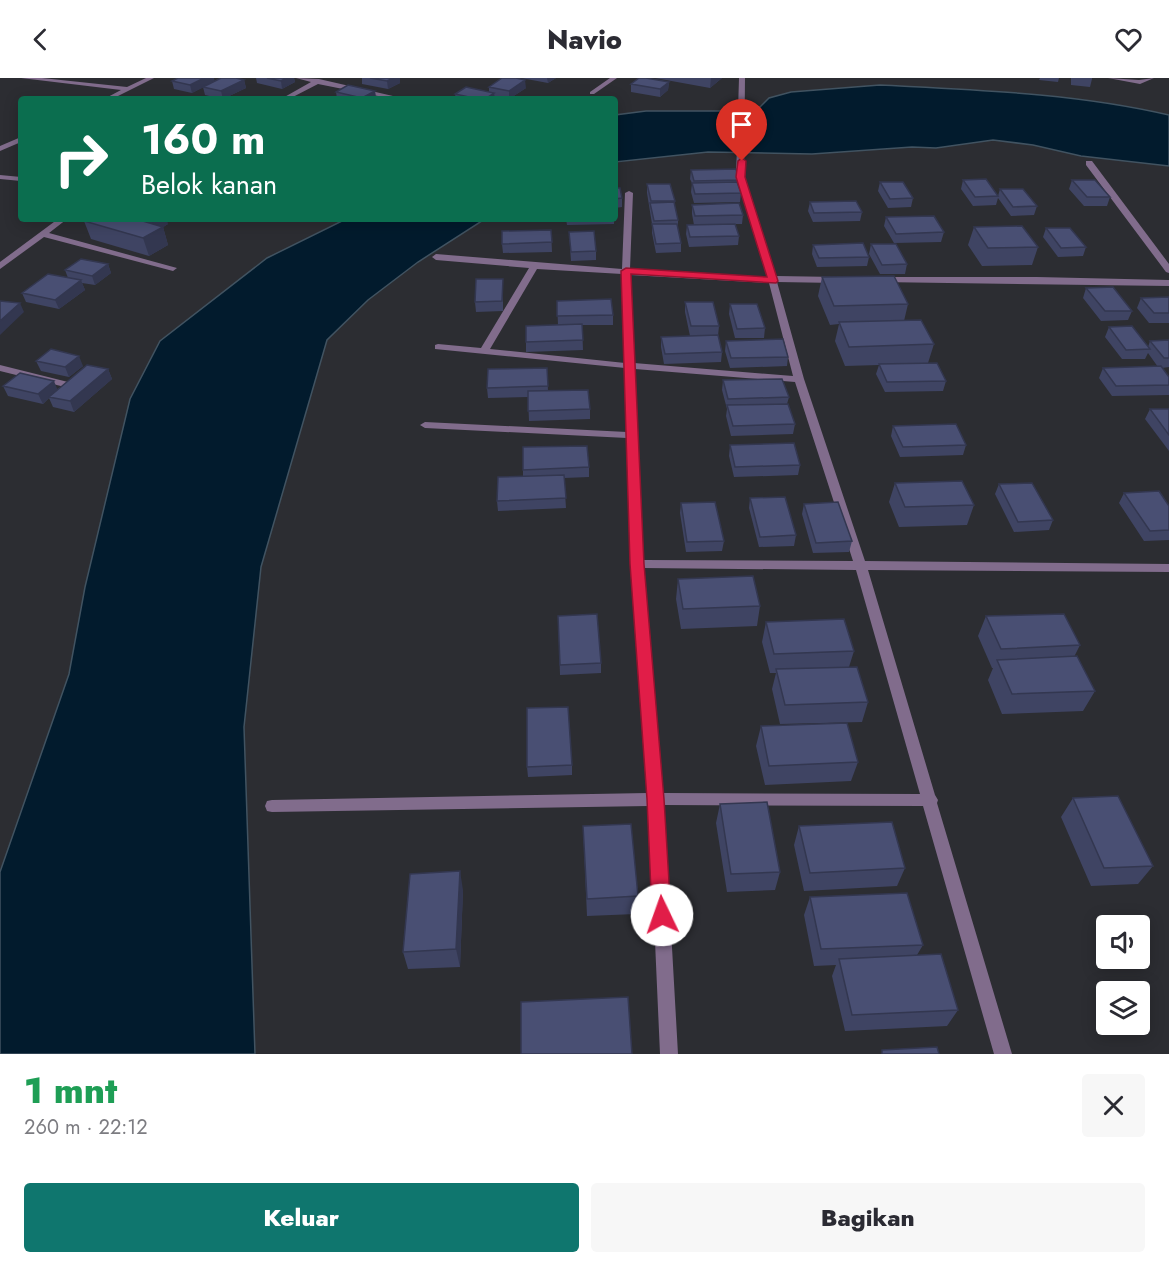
<!DOCTYPE html>
<html lang="id">
<meta charset="utf-8">
<style>
body{margin:0;font-family:Jost,sans-serif;background:#f7f7f7;color:#2b2b33;height:100vh;display:flex;flex-direction:column;font-size:22px;white-space:nowrap}
*{box-sizing:border-box;margin:0}
p{font-size:20px;color:#7c7c81}
.icon{flex:none;width:33px;height:33px;fill:none;stroke:currentColor;stroke-width:2;stroke-linecap:round;stroke-linejoin:round}
.map{position:relative;height:976px;overflow:hidden}
.drawer{display:flex;flex-direction:column;background:#fff;flex:1}
.drawer>*{flex:none}
.guide{position:absolute;left:18px;top:18px;width:600px;height:126px;border-radius:6px;box-shadow:0 3px 15px #0003;background:#0b6e4f;color:#fff;overflow:hidden}
.fabs{position:absolute;left:1096px;top:837px;display:grid;gap:12px}
.fabs a{display:grid;place-items:center;width:54px;height:54px;border-radius:6px;background:#fff;box-shadow:0 3px 15px #0003;font-size:30px}
.pin{position:absolute;display:grid;place-items:center;width:51px;height:51px;color:#fff;margin:-62px -26px;border-radius:50% 50% 50% 0;rotate:-45deg;box-shadow:0 0 6px #0007}
.pin .icon{rotate:45deg}
.me{position:absolute;width:66px;margin:-33px;rotate:357deg;stroke-linejoin:round;filter:drop-shadow(0 0 4px #0008)}
.turn{display:flex;align-items:center;gap:21px;height:126px;padding:0 24px;font-size:27px}
.turn .icon{width:78px;height:78px;stroke-width:2.5}
.turn b{display:block;font-size:42px;line-height:51px}
.round{display:grid;place-items:center;flex:none;width:63px;height:63px;border-radius:6px;background:#f7f7f7}
.headline{display:flex;align-items:center;justify-content:space-between;height:102px;padding:0 24px}
h1{font-size:36px;font-weight:800;line-height:45px;color:#1e9e55}
.button{display:flex;gap:12px;margin-top:auto;padding:12px 24px}
.button a{flex:1;height:69px;border-radius:6px;background:#0f766e;color:#fff;font-size:24px;font-weight:800;line-height:69px;text-align:center}
.button a+a{background:#f7f7f7;color:#2b2b33}
header{display:flex;justify-content:space-between;align-items:center;height:78px;padding:0 24px;background:#fff;font-size:27px;font-weight:800}
.map>svg:first-child{display:block}
.water{fill:#021b2d;stroke:#415361;stroke-width:1.5}
.lines{fill:none;stroke-linecap:round;stroke-linejoin:round}
.street{fill:#816c8c;fill-rule:evenodd}
.wall{fill:#3f4463}
.shaded-wall{fill:#333750}
.building{fill:#494f73;stroke:#333750;stroke-width:1.5}
.route{fill:#e11d48;stroke:#92132f;stroke-width:1.5}
</style>
<header><svg class="icon" aria-label="back" viewBox="0 0 24 24"><path d="M15 5l-7 7 7 7"/></svg>Navio<svg class="icon" aria-label="heart" viewBox="0 0 24 24"><path d="M12 20l-8-8c-3-5 5-10 8-4 3-6 11-1 8 4z"/></svg></header>
<div class="map">
<svg width="1169" height="976" viewBox="0 0 1169 976">
<rect width="100%" height="100%" fill="#2c2d32"/>
<path class="water" d="M880,7C976,12 1075,15 1169,37V88L1081,78L1033,67L993,62L936,70L912,69L812,76L708,74L615,84V37L646,33H756L769,20L791,14Z
M346,141H485L418,184L368,222L327,262L261,489L244,649L255,976H0V794L69,596L85,509L130,321L160,263L267,180Z"/>
<g class="lines">
<path class="street" d="M21,0H42L127,9L146,0H154L112,21H104L121,12Z
M296,0L319,1L406,21H393L318,6L289,21H281L311,4Z
M610,0H617L594,16H590V14Z
M739,0H745L744,99L776,198L838,199L842,202L838,205L777,204L804,301L865,483L1169,486V494L868,492L935,717L938,722L937,725L1012,976H994L923,728L664,727L678,976H660L649,728L272,734L267,733L265,728L267,723L272,722L648,715L631,486L627,360L425,350L420,347L425,344L627,354L625,290L435,271V267L438,266L481,270L529,190L436,182L432,179L436,176L622,191L625,115L629,113L633,115L630,191L768,200L736,99ZM537,191L622,196L625,285L490,271ZM630,197L769,205L793,298L634,285ZM635,291L795,304L853,483L643,482ZM643,490L856,492L920,716L663,715Z
M1108,0L1139,2L1154,0L1140,6Z
M21,59V64L0,73V68Z
M1086,83H1092L1169,186V195L1166,194L1086,87Z
M0,97L21,99V103L0,101Z
M58,141H67L49,155L177,190L173,193L44,159L0,191V184Z
M882,199H1037L1169,202V208L879,204V200Z
M0,287L76,306L78,308L73,311L0,293Z"/>
</g>
<path class="wall" d="M178,0H214V3L244,2L246,10L223,21L205,17L203,9L192,15L174,11L172,3Z
M256,0H294L295,4L282,11L257,5Z
M362,0H400V5L388,11L362,6Z
M521,0H556L548,5Z
M655,0H722L710,10Z
M1040,0H1059L1058,4L1039,2Z
M1071,0H1092V1L1090,9L1071,7Z
M669,4L668,12L660,19L631,14V6Z
M489,9L526,10L509,21L494,18L495,21H456L455,16L489,14Z
M375,13L376,21H337L336,14Z
M691,92L739,102L738,108L741,115L740,124L694,125L691,114L692,105L690,101Z
M963,102L998,118L1000,111L1037,128L1034,137L1011,138L998,120L996,127L973,128L961,111Z
M1072,102L1110,119L1107,128H1084L1069,111Z
M880,104L913,120L911,129L888,130L878,113Z
M647,106L675,123L674,126L678,142V150L681,165V174L656,175L652,155V146L647,115Z
M615,110L622,120V129L615,130Z
M810,124L862,134L860,143L813,144L808,133Z
M692,127L743,137L742,146H735L739,158L738,167L689,169L686,156L687,147H694L692,136Z
M886,139L944,154L941,164L894,165L884,148Z
M566,141H614V146L567,147Z
M84,143L168,146L163,149L168,167L149,178L91,161Z
M974,149L1038,169L1032,187L982,188L968,167Z
M1046,150L1086,169L1083,178L1058,179L1043,159Z
M551,152L552,174L503,175L502,166Z
M569,154L596,173V182L571,183Z
M871,166L907,186L905,196H880L869,176Z
M813,167L869,179L867,188L817,189L812,176Z
M108,186L111,195L95,207L82,205L85,212L59,231L26,224L22,215L68,200L65,192Z
M822,199L908,226L904,243L934,266L928,285L946,303L943,313L885,314L876,296L879,287L845,288L835,263L839,246L830,247L818,218Z
M503,210V233L476,234L475,224Z
M1086,210L1132,233L1128,242L1101,243L1083,220Z
M1169,219V245H1149L1137,230L1141,220Z
M557,223L613,237V247H582L583,272L526,274V248L558,247Z
M685,224L719,248L718,258L722,274L721,284L664,286L661,269V259L690,258L685,234Z
M730,226L765,250L764,260H735L729,236Z
M1109,249L1148,269L1150,263L1169,262V289L1162,290L1169,299V317L1112,318L1099,300L1103,290L1158,289L1148,275L1145,281H1122L1105,259Z
M726,263L788,279L787,288L730,290L725,273Z
M36,283L83,288L69,299L41,293Z
M547,290L548,313L590,331V341L529,343L528,319L488,320L487,310Z
M108,291L112,301L74,334L53,329L49,320L43,326L8,318L3,308L57,311Z
M723,302L789,319L787,326L795,346L793,356L731,358L726,338L727,331L722,312Z
M1150,331H1169V373L1145,341Z
M893,348L966,367L963,377L900,379L891,358Z
M730,367L800,387L798,397L734,399L729,378Z
M589,389V399L564,400L566,430L498,433L497,423L523,398V392Z
M895,405L974,427L967,447L899,449L889,424Z
M999,406L1053,442L1049,452L1014,454L995,416Z
M1124,415L1169,428V462L1144,463L1119,425Z
M750,420L796,457L794,468L759,469L749,430Z
M681,425L724,463L722,473L686,474L680,435Z
M804,426L852,463L849,474L813,475L802,436Z
M678,501L760,528L757,548L681,551L676,521Z
M558,538L601,585V595L560,597Z
M986,538L1080,567L1074,579L1095,613L1083,633L1002,636L988,602L993,590H992L978,558Z
M766,544L854,573L849,589L868,624L862,644L780,646L772,611L776,595H770L762,564Z
M761,648L858,684L851,703L765,707L756,668Z
M572,687V697L528,699L527,689Z
M1073,720L1153,788L1138,806L1091,808L1061,739Z
M720,726L780,794L775,812L727,814L716,745Z
M583,748L638,818L636,836L587,838Z
M799,748L905,790L897,808L804,813L794,767Z
M463,812L460,889L408,891L403,874Z
M810,819L923,867L917,877L958,932L947,948L845,953L832,898L836,887L814,888L804,837Z"/>
<path class="shaded-wall" d="M204,0H214L215,4L192,15L190,7Z
M286,0H294L295,4L282,11L281,3Z
M393,0H400V5L388,11L387,3Z
M547,0H556L548,5Z
M711,0H722L710,10Z
M244,2L246,10L223,21L221,13Z
M525,2L526,10L509,21V13Z
M669,4L668,12L660,19V11Z
M375,13L376,21H363L362,20Z
M494,15L495,21H485Z
M158,141H167L168,146L163,149L168,167L149,178L143,160L146,148Z
M108,186L111,195L95,207L92,198Z
M81,202L85,212L59,231L55,222Z
M20,225L24,234L0,257V243Z
M79,278L83,288L69,299L65,289Z
M108,291L112,301L74,334L70,323Z
M54,303L58,313L49,319V320L43,326L38,316Z
M460,793L463,812L460,889L456,871Z"/>
<path class="building" d="M178,0H204L190,7L172,3Z
M221,0H236L244,2L221,13L203,9Z
M267,0H286L281,3Z
M370,0H393L387,3Z
M502,0H516L525,2L509,13L489,9Z
M639,0H646L669,4L660,11L631,6Z
M348,7L375,13L362,20L336,14Z
M466,9L494,15L485,21H478L455,16Z
M736,91L739,102L694,103L691,92Z
M986,101L998,118L975,119L963,102Z
M1072,102H1095L1110,119H1087Z
M737,104L741,115L695,116L692,105Z
M880,104H903L913,120L890,121Z
M647,106H670L675,123H651Z
M615,110H620L622,120L615,121Z
M1000,111H1023L1037,128L1013,129Z
M856,123L862,134L814,135L810,124Z
M674,124L678,142L654,143L650,125Z
M739,125L743,137L695,138L692,127Z
M934,138L944,154L896,156L886,139Z
M87,141H136L163,149L143,160L84,143Z
M136,141H158L151,145Z
M652,146H677L681,165L656,166Z
M735,146L739,158L690,159L687,147Z
M1022,148L1038,169L988,170L974,149Z
M1046,150H1070L1086,169L1061,170Z
M551,152L552,164L502,166V153Z
M594,153L596,173L571,174L569,154Z
M863,165L869,179L819,180L813,167Z
M871,166H896L907,186L882,187Z
M81,181L108,186L92,198L65,192Z
M48,196L81,202L55,222L22,215Z
M894,198L908,226L834,228L822,199Z
M476,201H503L502,223L475,224Z
M1113,209L1132,233H1105L1086,210Z
M1169,219V235H1154L1141,220Z
M611,221L613,237L557,238V223Z
M0,223L20,225L0,243Z
M685,224H713L719,248H691Z
M730,226H757L765,250L737,251Z
M921,242L934,266L849,269L839,244Z
M582,246L583,262L526,264V248Z
M1132,248L1150,271L1126,272L1109,249Z
M718,257L722,274L665,276L661,259Z
M783,261L788,279L731,280L726,263Z
M1169,262V280H1164L1150,263Z
M51,271L79,278L65,289L36,283Z
M937,285L946,303L887,304L879,286Z
M87,287L108,291L70,323L49,319Z
M1161,288L1169,299V307L1116,308L1103,290Z
M547,290L548,308L487,310L488,291Z
M20,295L54,303L38,316L3,308Z
M782,301L789,319L728,321L723,302Z
M588,312L590,331L528,333V313Z
M788,326L795,346L733,348L727,327Z
M1150,331H1169V357Z
M956,346L966,367L903,369L893,348Z
M794,365L800,387L735,389L730,367Z
M587,368L589,389L523,392V369Z
M564,397L566,420L497,423L498,399Z
M962,403L974,427L905,429L895,405Z
M1032,405L1053,442L1018,444L999,406Z
M1159,413L1169,428V452L1150,453L1124,415Z
M785,419L796,457L760,459L750,420Z
M715,424L724,463L687,464L681,425Z
M838,424L852,463L816,465L804,426Z
M753,498L760,528L683,531L678,501Z
M597,536L601,585L560,587L558,538Z
M1064,536L1080,567L1001,571L986,538Z
M844,541L854,573L774,576L766,544Z
M1077,578L1095,613L1012,616L997,582Z
M857,589L868,624L785,627L776,591Z
M568,629L572,687L527,689V630Z
M847,645L858,684L769,688L761,648Z
M1118,718L1153,788L1104,790L1073,720Z
M767,724L780,794L731,796L720,726Z
M892,744L905,790L810,795L799,748Z
M631,746L638,818L587,821L583,748Z
M460,793L456,871L403,874L410,796Z
M907,815L923,867L821,871L810,819Z
M941,876L958,932L852,937L839,881Z
M628,919L632,976H521V924Z
M937,969L939,976H882V972Z"/>
<path class="route" d="M742,80L746,83L745,99L778,203L776,205L631,196L644,486L664,721L671,837L668,843L662,845L655,843L652,837L647,721L630,486L621,193L626,190L767,199L736,99L738,83Z"/>
</svg>
<div class="fabs">
<a><svg class="icon" aria-label="sound" viewBox="0 0 24 24"><path d="M4 9h4l5-4v14l-5-4H4zM17 9q2 3 0 6"/></svg></a>
<a><svg class="icon" aria-label="layers" viewBox="0 0 24 24"><path d="M12 4l9 5-9 5-9-5zM3 14l9 5 9-5"/></svg></a>
</div>
<div class="pin" style="left:742px;top:83px;background:#d93025"><svg class="icon" aria-label="arrive" viewBox="0 0 24 24"><path d="M6 21V4h12l-3 4 3 4H6"/></svg></div>
<svg class="me" style="left:662px;top:837px" viewBox="-20 -20 40 40"><circle r="19" fill="#fff"/><path d="M0-13L10 11 0 6-10 11z" fill="#e11d48"/></svg>
<div class="guide">
<div class="turn"><svg class="icon" aria-label="right" viewBox="0 0 24 24"><path d="M7 20v-9h11M14 6l5 5-5 5"/></svg><div><b>160 m</b>Belok kanan</div></div>
</div>
</div>
<section class="drawer">
<div class="headline"><div><h1>1 mnt</h1><p>260 m · 22:12</p></div><a class="round"><svg class="icon" aria-label="close" viewBox="0 0 24 24"><path d="M6 6l12 12M18 6L6 18"/></svg></a></div>
<div class="button"><a>Keluar</a><a>Bagikan</a></div>
</section>
